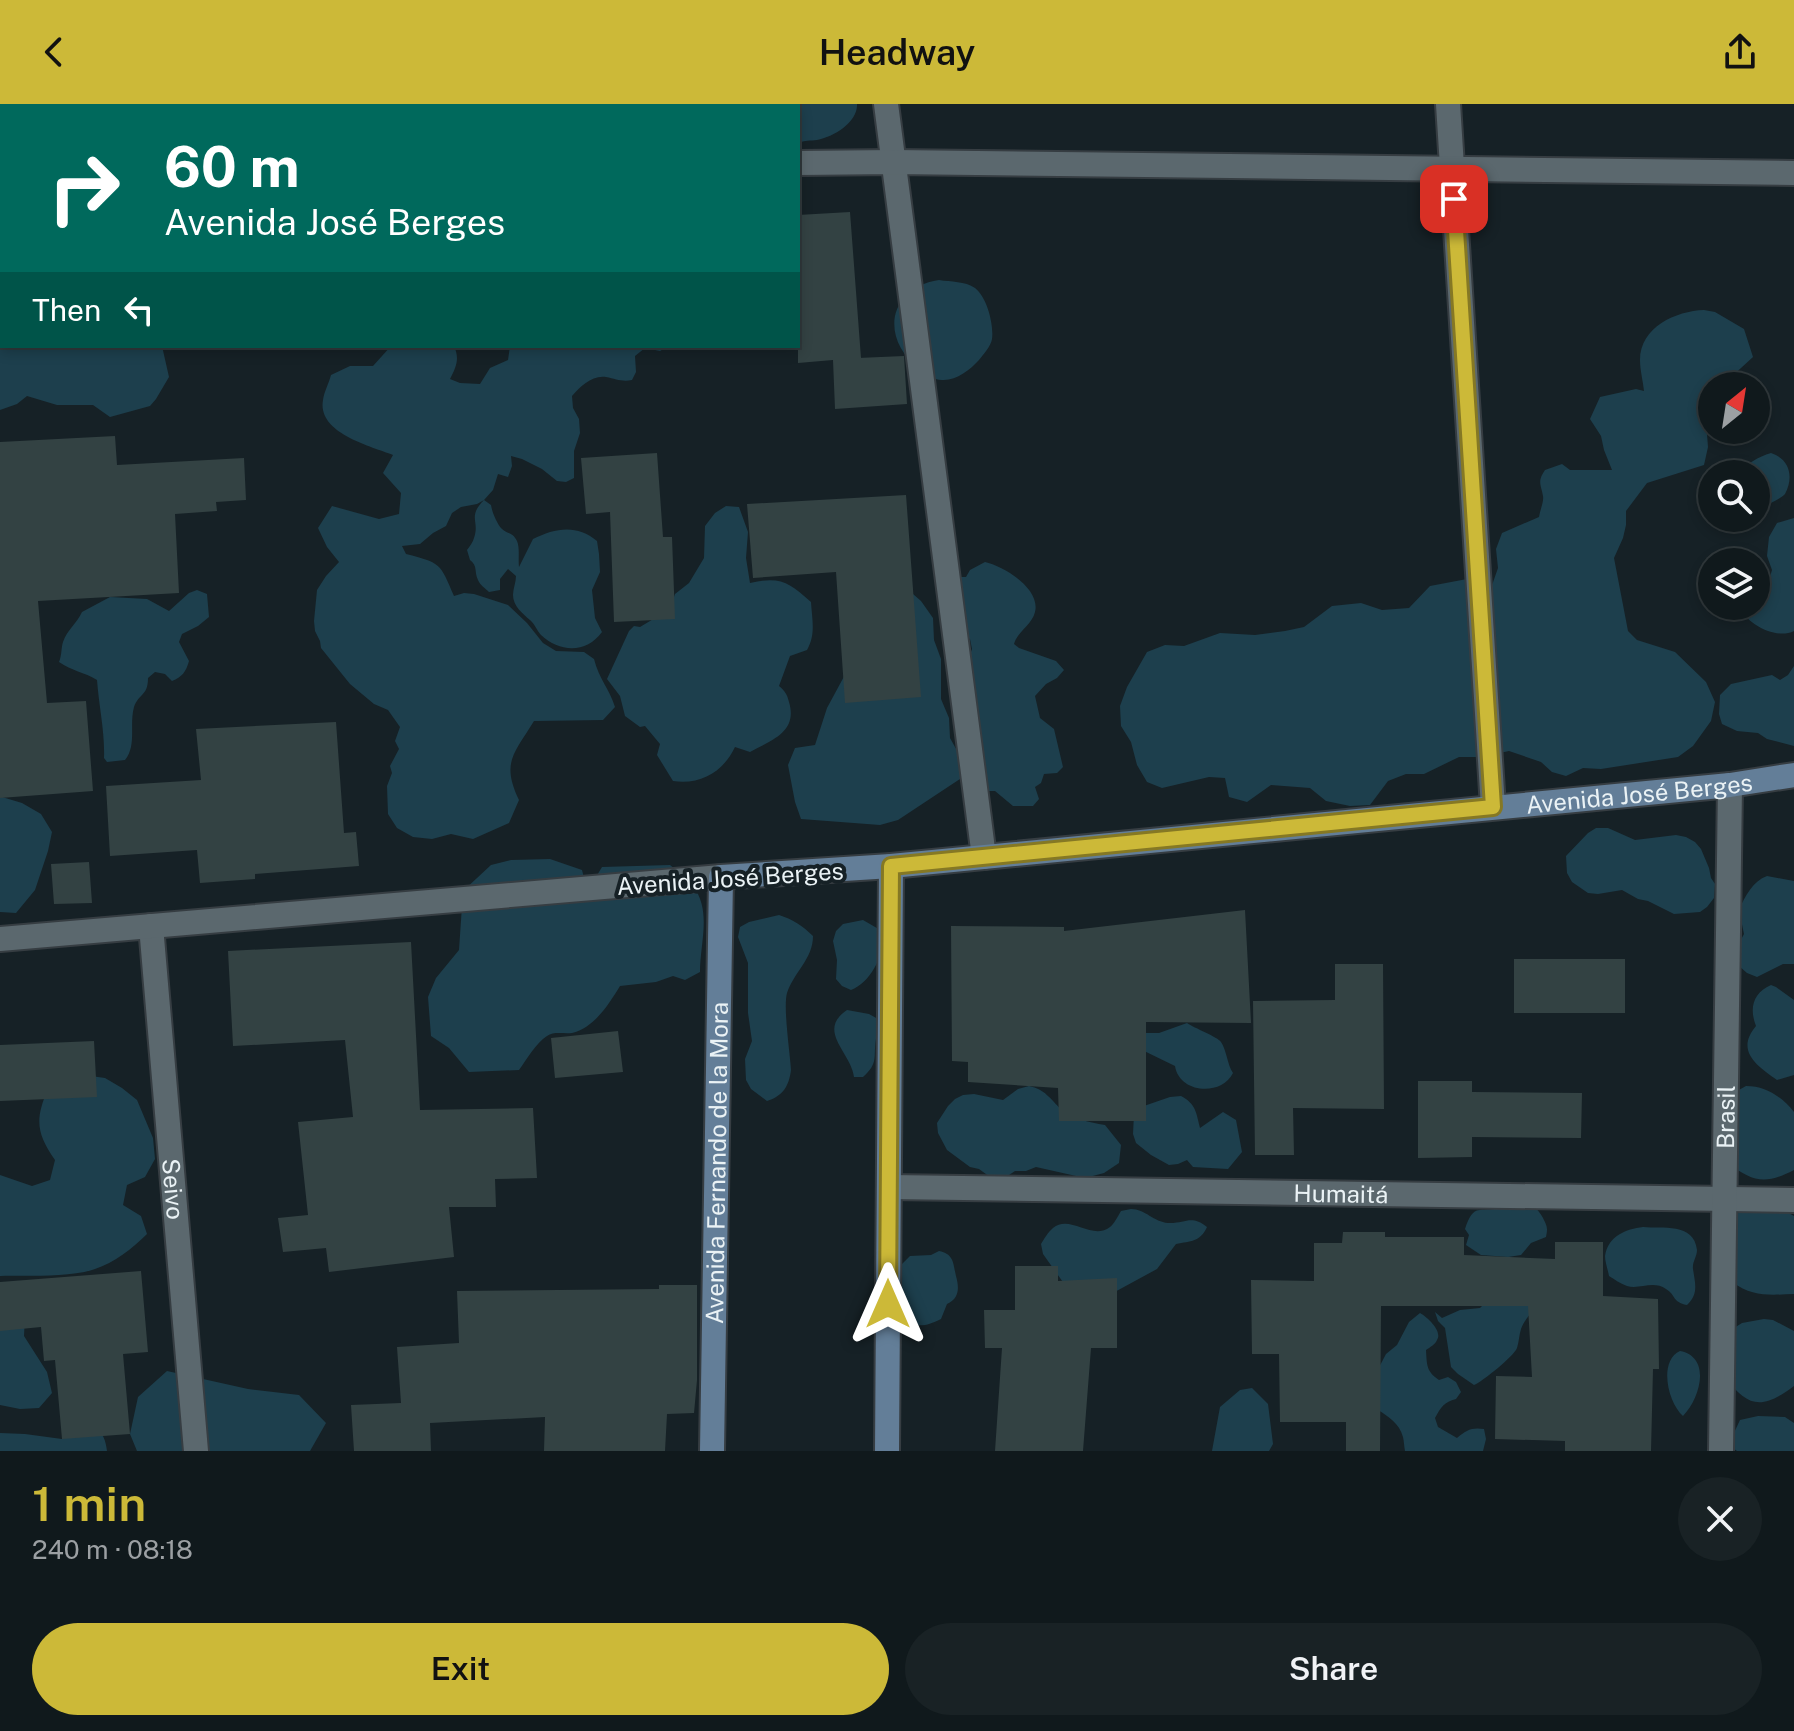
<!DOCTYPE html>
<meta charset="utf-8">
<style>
body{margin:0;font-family:"Public Sans",sans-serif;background:#192225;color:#f1f3f6;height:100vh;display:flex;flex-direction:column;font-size:30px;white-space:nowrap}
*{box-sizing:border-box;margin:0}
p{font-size:26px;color:#9ca0a3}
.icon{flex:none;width:44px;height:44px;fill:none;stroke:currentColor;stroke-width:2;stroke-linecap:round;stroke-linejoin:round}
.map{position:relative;height:1347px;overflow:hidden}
.panel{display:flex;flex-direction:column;background:#10191c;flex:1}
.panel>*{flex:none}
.hud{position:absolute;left:0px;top:0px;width:800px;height:244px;box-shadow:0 4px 12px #0003,0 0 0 2px #30383b;background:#00695c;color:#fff;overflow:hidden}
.needle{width:52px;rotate:30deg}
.tools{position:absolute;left:1698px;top:268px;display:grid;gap:16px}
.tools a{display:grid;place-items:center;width:72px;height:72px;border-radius:50%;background:#10191c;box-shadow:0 4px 12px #0003,0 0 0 2px #30383b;font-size:40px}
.pin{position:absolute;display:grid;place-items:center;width:68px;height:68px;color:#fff;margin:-34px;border-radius:16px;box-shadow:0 4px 12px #0006}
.me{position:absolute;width:88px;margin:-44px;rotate:0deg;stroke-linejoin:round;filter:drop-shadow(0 0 6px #0008)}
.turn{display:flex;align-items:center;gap:28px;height:168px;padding:0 32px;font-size:36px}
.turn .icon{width:104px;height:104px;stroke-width:2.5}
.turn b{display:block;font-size:56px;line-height:68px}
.then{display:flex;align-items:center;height:76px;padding:0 32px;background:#0003;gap:16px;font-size:30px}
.round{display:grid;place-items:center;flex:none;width:84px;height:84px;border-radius:42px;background:#192225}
.summary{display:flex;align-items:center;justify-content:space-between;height:136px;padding:0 32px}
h1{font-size:48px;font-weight:600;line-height:60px;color:#ccb938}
.action{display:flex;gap:16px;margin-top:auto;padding:16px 32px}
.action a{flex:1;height:92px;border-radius:48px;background:#ccb938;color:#111;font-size:32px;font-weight:600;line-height:92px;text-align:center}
.action a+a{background:#192225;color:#f1f3f6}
header{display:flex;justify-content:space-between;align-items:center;height:104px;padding:0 32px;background:#ccb938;color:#111;font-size:36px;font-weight:600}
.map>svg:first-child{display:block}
.green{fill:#1d3f4d}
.building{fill:#334243}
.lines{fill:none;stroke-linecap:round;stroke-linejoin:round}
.street-casing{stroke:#363d42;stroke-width:28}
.secondary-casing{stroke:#363d42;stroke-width:28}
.street{stroke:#5b686e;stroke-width:24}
.secondary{stroke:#637e98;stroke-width:24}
.route-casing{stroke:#857824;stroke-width:20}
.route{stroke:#ccb938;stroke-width:14}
.labels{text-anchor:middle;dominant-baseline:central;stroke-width:8;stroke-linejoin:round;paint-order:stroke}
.street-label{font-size:24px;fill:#eaf2f5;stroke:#162126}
</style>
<header><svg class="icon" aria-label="back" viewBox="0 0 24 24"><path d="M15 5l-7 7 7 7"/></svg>Headway<svg class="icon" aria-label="share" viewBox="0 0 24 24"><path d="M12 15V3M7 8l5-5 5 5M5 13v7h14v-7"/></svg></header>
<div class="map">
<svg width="1794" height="1347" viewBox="0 0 1794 1347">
<rect width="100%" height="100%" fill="#162126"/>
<path class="green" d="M739,0H857C858,18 834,33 817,36C810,37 805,36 798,39V2H739Z
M939,176C951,178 965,177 975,184C987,193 994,221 992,235C991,242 983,251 979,256C970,266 956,277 942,276C933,276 927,270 920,265C880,236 887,184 939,176Z
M1704,206L1715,208L1744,225L1753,253L1729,275L1718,280V282H1712V322L1707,330L1708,343L1704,361L1647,379L1626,407V421L1623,434L1614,454L1628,527L1637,536L1675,548L1706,578L1715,598L1711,617L1693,642L1678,653L1601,665L1583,664L1566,672L1552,668L1541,658L1509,647L1481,653H1459L1424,670H1406L1388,677L1370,701L1350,702L1326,697L1310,684L1271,681L1247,698L1229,693L1225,674L1209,673L1162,684L1147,678L1137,661L1131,638L1121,622L1120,602L1127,583L1147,548L1165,541L1184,542L1220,529L1255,531L1285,527L1304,523L1332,502L1361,499L1382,506L1409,504L1430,482L1467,475L1490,487L1498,464L1496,445L1502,429L1539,413C1540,406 1544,398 1543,392C1541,380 1537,378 1545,366L1562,360L1570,366H1612L1604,346L1601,332L1590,315L1600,293L1636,285L1644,287C1643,277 1640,266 1640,256C1640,223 1676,207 1704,206Z
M0,219L2,220V242C13,242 23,244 34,244L35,242H162L169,273L156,295L150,302L110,313L93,301H57L27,292L17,300L0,306Z
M391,242H454C460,255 456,263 450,275L460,279L480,280L490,264L508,256L510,242H669L660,247L645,244L635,252L636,268L632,276C622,278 616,275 606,273C592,271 581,282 572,292L573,304L579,315L580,329L574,347V374L566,378L557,377L542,365L522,355L511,352L512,362L508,373L498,370L493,386L484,396L477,400L461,403L452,409L446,422L433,429L420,440L402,442L406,450C441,459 440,459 454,492L464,489L474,490L508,501L527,519L543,539L556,547L584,548L594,555C599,575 609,584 615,603L603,616L534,617C514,650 501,658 519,696L509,719L473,735L451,730L432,735L413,733L397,724L388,710L387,682L392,669L390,662L399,645L395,637L400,623L388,606L374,600L350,580L321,544L320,537L315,527L314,517L317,486L326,472L339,458L327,443L318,424L332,402L379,415L399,410L401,389L383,369L393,351C370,342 317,329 323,296C324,288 329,279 331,271L350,262H373Z
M1771,349C1790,355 1794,373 1785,390C1779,396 1768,400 1761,404L1756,401V370H1739C1747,359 1758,353 1771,349Z
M484,396L491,401C492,408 497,420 502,425C507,430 513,428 517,437C520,444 518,455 519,463L533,435C555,424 577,420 597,437L599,450L600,468L592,486L595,514L602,528C587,549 560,549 541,531C537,527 535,520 530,516C523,510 513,502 513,491C513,485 516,478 516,472L508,465L500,475V486L489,488C485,484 480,481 478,476C474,468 478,462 470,456L467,446C470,442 473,438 474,434C480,417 467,413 484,396Z
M726,402L739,403L748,428L746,454L750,479C780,472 789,478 811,498C812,516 816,530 807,546L790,552L779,582C785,587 787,590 789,598C798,628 772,636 750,648L735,643C723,668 701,681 673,677L657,651L660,640L645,622L640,623L625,612L620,592L607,575L629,527L634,522L640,523L670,505L675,490L689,479L704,454L705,422L715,409Z
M1794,414V527C1776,536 1746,520 1739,502H1756V484L1767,483L1772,466L1767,452L1769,433L1777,419Z
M985,458C1004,462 1041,485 1035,508C1032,521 1017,528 1014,540L1019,544L1056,557L1064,566L1057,574L1046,580L1035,592L1040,614L1054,625L1063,663L1057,669L1044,670L1041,679L1035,683L1039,695L1033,702H1013L995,687H986L968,557L972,545L970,535C949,524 937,504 937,480L959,473H966L970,466Z
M905,483L921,497L933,514L934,536L941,555V595L949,614L950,634L960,652L963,673L898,716L880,721L801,715L795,698L788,661L795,644L815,641L827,604L854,554Z
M197,486L207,490L209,513L198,522L182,530L179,538L189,557C186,568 182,573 172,577L165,570L155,568L148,574C148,592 139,589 134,603C129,621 137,641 125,656L107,658L104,654C105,628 99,603 97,576C84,568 72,567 59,558C62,551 61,544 63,538C67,526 77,519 82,508L110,493L147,495L169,507L189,489Z
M1794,562V642L1767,635L1758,629L1737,627L1722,620L1719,610L1720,591L1731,580L1772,571L1780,576L1788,571Z
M2,693L22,699L41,710L52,728L48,747L35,786L16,809L0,808V694Z
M1596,724H1608L1635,736L1676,731L1686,733L1695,738L1701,745L1709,764L1711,774L1715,780L1714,794L1707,803L1700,808L1674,810L1648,797L1638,795L1622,786L1598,790L1588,789L1572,778L1567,769L1566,752L1588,729Z
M550,755L582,766L586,782L596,773L602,763L670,761C677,767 687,774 693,782C712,807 700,839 700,868L685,876L673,872L656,878L620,882C609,900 594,924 572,929C563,930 554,927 547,932C536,939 527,955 519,966L469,968L449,944L431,932L428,893L436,874L459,846L463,787L491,761L511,756Z
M1767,772L1794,777V860H1783L1757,873L1747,869L1739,862L1737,843L1744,830L1739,806C1745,792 1753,777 1767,772Z
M779,811C792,815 803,822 813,832C813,855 794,868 787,889C783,903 790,949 791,966C789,982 783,992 767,997L751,985L746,976L745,955L752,937L748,909V859L738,833L740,823L749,818Z
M863,816L882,827C886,848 872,878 851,886L842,882L836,875L837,856L833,837L836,827L843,820Z
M1771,881L1776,883L1794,896V971L1777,976C1757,962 1735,947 1756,922C1749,904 1753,889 1771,881Z
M847,906L869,910L878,915C880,924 878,926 876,935C873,953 879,959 863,973H854C851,948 816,927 847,906Z
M1187,919C1194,924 1218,933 1221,938C1227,947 1227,960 1233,969C1221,993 1179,989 1175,962L1140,945L1139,929H1159Z
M84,971L105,974L122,984L137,996L153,1034L155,1055L145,1073L127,1081L123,1101L141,1112L147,1130C133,1144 114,1159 95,1165C69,1174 28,1171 0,1172V1071L32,1082L50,1076L55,1056C36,1029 35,1015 48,985Z
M1029,982C1045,985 1050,995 1061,1005C1074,1016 1089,1018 1105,1021L1121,1041L1119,1059L1104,1069L1085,1074L1036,1063L1026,1067H1015L1006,1073H990L979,1065L970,1063L947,1046L938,1029L937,1019L948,1002L955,995L963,991L974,990L1003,996L1018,985Z
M1746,982C1766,982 1782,993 1794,1008V1066C1765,1081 1753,1078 1728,1059L1737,987Z
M1181,992C1196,1000 1196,1008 1200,1024L1223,1008L1236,1016L1242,1048L1228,1065L1193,1063L1187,1056L1178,1060L1169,1061L1151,1051L1136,1039L1133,1030L1134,1010L1141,1003L1170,993Z
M1501,1097C1521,1098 1532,1094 1543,1114C1547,1122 1548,1124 1546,1133L1531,1139L1521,1151L1508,1153L1481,1151L1466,1141L1469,1131L1465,1125C1474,1098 1479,1109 1500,1104Z
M1742,1104L1785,1107L1794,1112V1190C1769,1191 1753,1193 1732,1178L1727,1117Z
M1131,1105C1145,1105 1154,1118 1168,1119C1185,1120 1191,1110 1207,1123C1200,1138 1191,1137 1176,1140L1157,1165L1100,1196L1065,1181L1043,1150L1041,1140C1044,1135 1048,1128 1053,1124C1070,1110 1092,1137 1110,1123C1114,1120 1118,1112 1121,1107Z
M1643,1123C1662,1125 1694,1118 1697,1146C1697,1153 1692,1158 1693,1165C1695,1179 1699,1190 1687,1201C1672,1198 1676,1191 1666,1185C1653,1176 1639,1186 1627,1182C1621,1180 1614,1175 1609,1172C1608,1166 1605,1158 1605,1152C1608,1132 1626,1125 1643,1123Z
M939,1147C954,1150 953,1159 956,1172C959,1183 960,1194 947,1200L941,1215C921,1225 914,1223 898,1210L897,1165L910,1152L931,1151Z
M1501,1183L1535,1204C1530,1210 1524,1217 1521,1225C1519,1231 1519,1238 1517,1244C1514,1252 1482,1278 1474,1281L1458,1270L1451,1263L1445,1224L1438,1217L1435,1208L1442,1214L1460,1206L1480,1204Z
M0,1184L25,1212L24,1232L47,1268L52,1289L39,1304L20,1305L0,1301Z
M1420,1209C1427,1213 1443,1227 1437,1236C1435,1241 1430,1243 1426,1246C1427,1261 1426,1267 1439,1276L1448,1273L1456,1278L1461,1288L1456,1295C1444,1298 1441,1303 1435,1314L1438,1323L1457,1334C1466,1326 1472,1323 1484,1325L1486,1335L1483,1347H1405C1404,1342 1404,1337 1403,1333C1399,1319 1389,1313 1378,1306L1375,1271L1386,1250L1397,1241L1409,1218Z
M1764,1215L1773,1216L1794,1227V1282C1762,1306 1748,1304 1724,1272L1734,1224L1742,1219Z
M1680,1247C1712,1253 1700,1295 1683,1312C1668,1299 1658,1257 1680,1247Z
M167,1267L248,1285L299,1291L326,1319L310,1347H137L130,1330L138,1293Z
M1252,1284L1268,1300L1273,1340L1269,1347H1212L1220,1303L1240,1286Z
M76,1312C94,1319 105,1326 107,1347H0V1329L25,1330L62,1335Z
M1758,1312L1785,1313L1794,1319V1347H1737L1734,1345L1733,1331L1740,1316Z"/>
<path class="building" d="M850,108L861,254H858L904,252L907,300L835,305L833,256L798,259V111Z
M115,332L117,361L244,354L246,396L216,398L217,407L175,410L179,489L38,497L47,599L86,597L93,687L0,694V338Z
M657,349L663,433H672L675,515L614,518L610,408L586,410L581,354Z
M906,391L921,593L845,599L836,468L753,474L747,400Z
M336,618L344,729L356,728L359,762L255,770V775L200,779L197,746L110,752L106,682L201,676L196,625Z
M89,758L92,799L54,800L51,760Z
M1245,806L1251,919L1146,918V1017H1059L1058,984L968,978V958L952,957L951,822L1064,823V827Z
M411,838L420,1006L533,1004L537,1074L495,1075L496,1103H449L454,1153L329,1168L326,1144L283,1148L278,1114L308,1111L298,1018L353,1013L345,936L233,942L228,847Z
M1514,855H1625V909H1514Z
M1335,860H1383L1384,1005L1293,1004L1294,1051H1255L1253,897L1335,896Z
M618,927L623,968L555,974L551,934Z
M94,937L97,993L0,997V941Z
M1418,977H1472V988L1582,989L1581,1034L1472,1033V1053L1418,1054Z
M1343,1128H1385V1133H1464V1151L1555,1155V1138H1603V1192L1658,1195L1659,1265H1653L1651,1347H1565V1337L1495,1335L1496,1272L1532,1273L1528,1202H1381L1380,1347H1346V1318H1280L1279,1250H1252L1251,1176L1314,1177V1139H1342Z
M1015,1162H1058V1177L1117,1174V1244H1091L1083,1347H995L1002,1244H985L984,1206H1015Z
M141,1167L148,1248L123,1250L130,1330L62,1335L55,1256L44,1257L41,1223L0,1227V1178Z
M659,1181H697V1276L694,1309L667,1310L665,1347H544L545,1313L430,1319L431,1347H354L351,1301L401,1299L397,1243L459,1239L457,1187L659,1185Z"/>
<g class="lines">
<defs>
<g id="street">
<path d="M886,0L984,753"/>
<path d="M1448,0L1493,703"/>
<path d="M798,59L894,58L1794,69"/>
<path d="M0,65H2"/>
<path id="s1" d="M151,822L196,1347"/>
<path d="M0,835L721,773"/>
<path id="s2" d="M889,1083L1794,1096"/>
<path id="s3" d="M1721,1347L1730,681"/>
</g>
<g id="secondary">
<path id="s4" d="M712,1347L721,773L891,762L1730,681L1794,671"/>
<path d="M887,1347L891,762"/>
</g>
</defs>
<use href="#street" class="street-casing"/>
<use href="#secondary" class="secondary-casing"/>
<use href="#street" class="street"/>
<use href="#secondary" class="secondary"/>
</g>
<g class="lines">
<defs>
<path id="route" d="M888,1200L891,762L1493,703L1454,95"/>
</defs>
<use href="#route" class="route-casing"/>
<use href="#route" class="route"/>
</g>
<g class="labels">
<g class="street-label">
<text stroke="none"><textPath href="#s4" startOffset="1496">Avenida José Berges</textPath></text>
<text transform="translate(730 774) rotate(-4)">Avenida José Berges</text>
<text stroke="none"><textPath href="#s3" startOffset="334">Brasil</textPath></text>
<text stroke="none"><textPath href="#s4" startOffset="288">Avenida Fernando de la Mora</textPath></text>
<text stroke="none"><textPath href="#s1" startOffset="264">Seivo</textPath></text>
<text stroke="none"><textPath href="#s2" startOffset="452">Humaitá</textPath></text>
</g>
</g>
</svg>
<div class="tools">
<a><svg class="needle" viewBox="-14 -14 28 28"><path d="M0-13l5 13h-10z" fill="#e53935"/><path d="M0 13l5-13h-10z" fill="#9ca0a3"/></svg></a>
<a><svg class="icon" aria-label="search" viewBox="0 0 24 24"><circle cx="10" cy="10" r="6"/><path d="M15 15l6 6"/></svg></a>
<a><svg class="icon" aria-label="layers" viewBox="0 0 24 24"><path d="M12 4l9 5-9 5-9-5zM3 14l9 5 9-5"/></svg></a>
</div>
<div class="pin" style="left:1454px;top:95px;background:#d93025"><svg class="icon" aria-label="arrive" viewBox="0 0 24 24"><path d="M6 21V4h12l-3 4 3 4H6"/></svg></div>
<svg class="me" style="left:888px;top:1200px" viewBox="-20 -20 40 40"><path d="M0-17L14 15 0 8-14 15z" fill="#ccb938" stroke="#fff" stroke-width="4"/></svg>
<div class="hud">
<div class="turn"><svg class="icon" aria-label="right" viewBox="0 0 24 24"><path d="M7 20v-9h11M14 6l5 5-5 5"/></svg><div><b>60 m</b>Avenida José Berges</div></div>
<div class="then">Then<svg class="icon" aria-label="left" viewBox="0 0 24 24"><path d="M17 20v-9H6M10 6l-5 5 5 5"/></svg></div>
</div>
</div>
<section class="panel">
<div class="summary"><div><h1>1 min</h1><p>240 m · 08:18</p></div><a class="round"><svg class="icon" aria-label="close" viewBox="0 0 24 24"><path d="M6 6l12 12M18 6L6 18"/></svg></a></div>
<div class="action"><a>Exit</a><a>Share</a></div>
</section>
